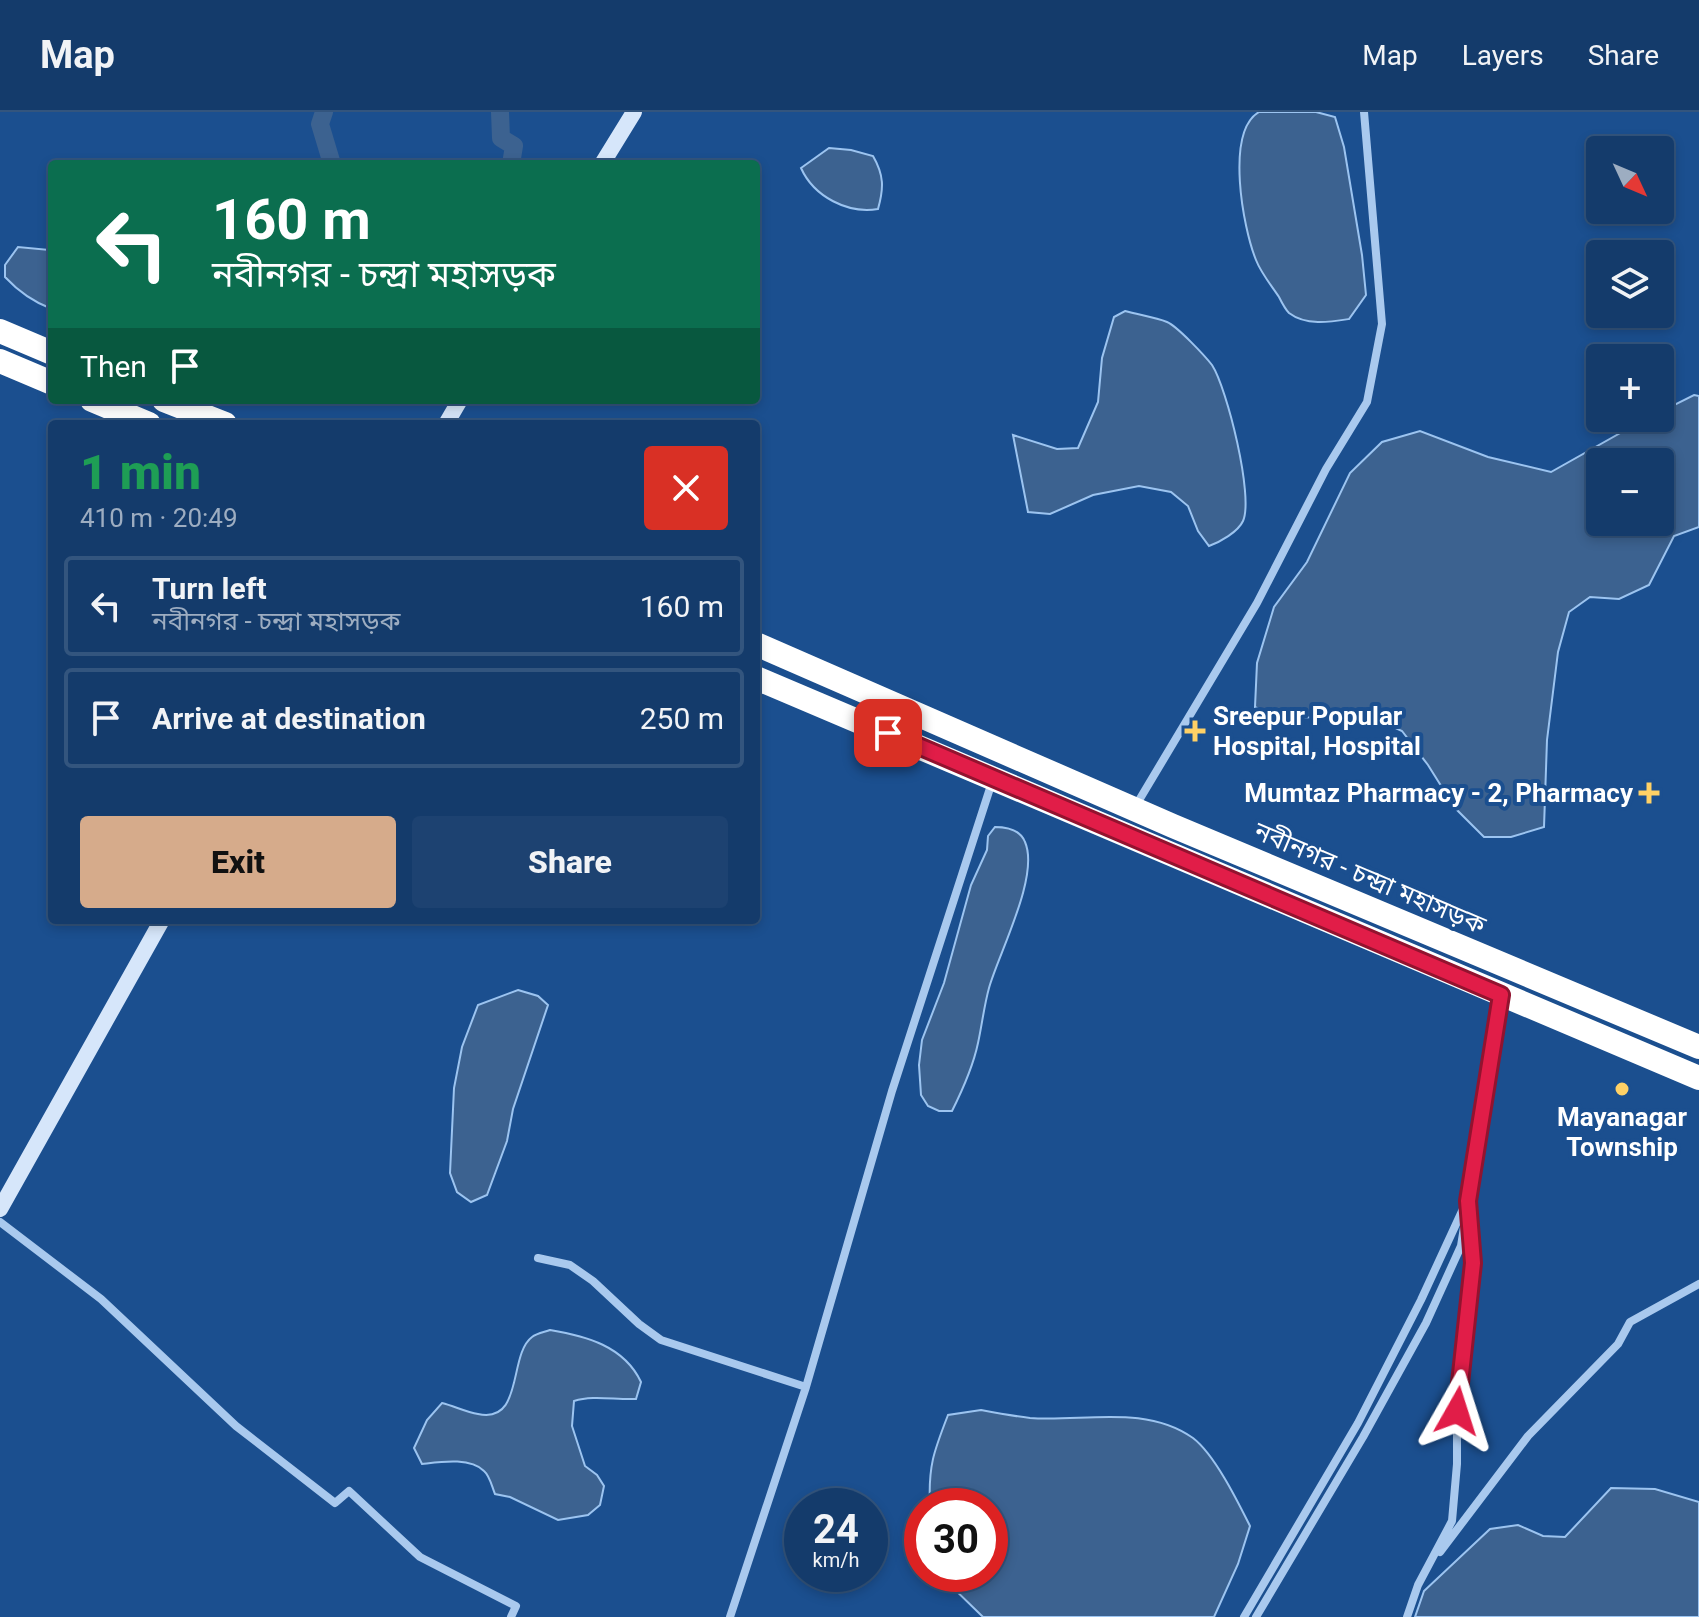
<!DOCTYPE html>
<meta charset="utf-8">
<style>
body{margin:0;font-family:Roboto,"Noto Sans Bengali",sans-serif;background:#1d4271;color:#f1f3f6;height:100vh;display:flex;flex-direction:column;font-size:30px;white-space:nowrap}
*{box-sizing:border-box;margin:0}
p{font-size:26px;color:#9dadc1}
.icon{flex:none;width:44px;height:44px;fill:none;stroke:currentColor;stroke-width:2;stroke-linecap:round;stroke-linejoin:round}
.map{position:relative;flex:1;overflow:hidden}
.side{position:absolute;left:48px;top:308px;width:712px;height:504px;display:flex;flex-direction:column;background:#143b6b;border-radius:8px;box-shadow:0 4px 12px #0003,0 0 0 2px #33557e}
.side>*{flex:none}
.guide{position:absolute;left:48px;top:48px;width:712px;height:244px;border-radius:8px;box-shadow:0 4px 12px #0003,0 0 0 2px #33557e;background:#0b6e4f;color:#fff;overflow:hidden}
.needle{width:52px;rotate:134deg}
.tools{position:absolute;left:1586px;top:24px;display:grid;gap:16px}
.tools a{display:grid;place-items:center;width:88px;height:88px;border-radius:8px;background:#143b6b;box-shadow:0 4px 12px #0003,0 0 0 2px #33557e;font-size:40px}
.speed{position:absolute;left:784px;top:1376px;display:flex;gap:16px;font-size:40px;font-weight:700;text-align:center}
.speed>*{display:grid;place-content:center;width:104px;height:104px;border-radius:50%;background:#143b6b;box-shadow:0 4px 12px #0003,0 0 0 2px #33557e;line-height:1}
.speed small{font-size:20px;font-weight:400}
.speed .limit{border:12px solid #d22;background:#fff;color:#111}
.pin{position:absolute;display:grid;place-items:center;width:68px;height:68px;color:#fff;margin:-34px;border-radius:16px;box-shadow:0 4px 12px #0006}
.me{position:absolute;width:88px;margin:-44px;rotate:6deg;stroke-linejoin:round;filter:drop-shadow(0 0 6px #0008)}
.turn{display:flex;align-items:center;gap:28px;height:168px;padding:0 32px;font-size:36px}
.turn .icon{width:104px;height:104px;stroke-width:2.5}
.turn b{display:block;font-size:56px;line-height:68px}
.then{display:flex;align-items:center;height:76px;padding:0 32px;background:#0003;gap:16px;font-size:30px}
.round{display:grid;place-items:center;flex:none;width:84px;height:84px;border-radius:8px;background:#1d4271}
.overview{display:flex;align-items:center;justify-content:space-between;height:136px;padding:0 32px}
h1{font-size:48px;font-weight:800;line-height:60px;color:#1e9e55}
.cta{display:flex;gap:16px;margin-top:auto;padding:16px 32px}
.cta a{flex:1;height:92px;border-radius:8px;background:#d6ab8b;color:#111;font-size:32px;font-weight:800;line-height:92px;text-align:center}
.cta a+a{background:#1d4271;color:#f1f3f6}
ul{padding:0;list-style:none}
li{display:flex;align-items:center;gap:24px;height:100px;margin:0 16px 12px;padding:0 16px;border:4px solid #33557e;border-radius:8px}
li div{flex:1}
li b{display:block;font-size:30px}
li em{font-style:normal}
header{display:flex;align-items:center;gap:48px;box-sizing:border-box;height:112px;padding:0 40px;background:#143b6b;border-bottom:2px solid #33557e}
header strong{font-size:38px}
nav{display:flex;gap:44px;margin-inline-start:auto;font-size:28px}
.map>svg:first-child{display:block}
.water{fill:#3c6290;stroke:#9cc4f0;stroke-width:2;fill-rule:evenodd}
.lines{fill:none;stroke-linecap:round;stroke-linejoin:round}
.canal{stroke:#3c6290;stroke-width:18}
.street{stroke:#a9c9ee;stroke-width:8}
.secondary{stroke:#d6e6fa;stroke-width:16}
.highway{stroke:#fff;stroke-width:24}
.route-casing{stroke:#92132f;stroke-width:20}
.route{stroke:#e11d48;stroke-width:14}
.poi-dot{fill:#ffd166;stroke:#1b4f8f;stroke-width:3}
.labels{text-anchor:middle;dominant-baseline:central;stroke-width:8;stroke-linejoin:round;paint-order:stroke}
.poi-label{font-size:26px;font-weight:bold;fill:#fff;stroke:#1b4f8f;text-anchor:start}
.street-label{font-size:26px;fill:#fff;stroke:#1b4f8f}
</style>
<header>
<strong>Map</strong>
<nav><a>Map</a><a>Layers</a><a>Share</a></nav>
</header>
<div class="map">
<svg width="1699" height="1505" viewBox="0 0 1699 1505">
<rect width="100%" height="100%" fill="#1b4f8f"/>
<path class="water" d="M1259,0H1316L1335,5L1344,35L1362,143L1366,183L1349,207C1330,210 1306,214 1289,201C1285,197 1281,189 1279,185C1271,173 1261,161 1256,148C1243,116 1225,20 1259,0Z
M829,36L851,38L873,44C884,63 884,76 878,97C848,102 814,85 801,56Z
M52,132V197C33,190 19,180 5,165V153L18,135L49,138Z
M1125,199C1139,203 1155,205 1167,210C1177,214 1205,244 1212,253C1227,276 1254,385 1243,409C1238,420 1220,430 1209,434L1198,419L1188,394L1171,380L1139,374L1093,383L1050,402L1028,400L1013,323L1057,337L1078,336L1098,290L1102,246L1114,205Z
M1694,283L1699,284V415L1674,424L1649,473L1619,487L1590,485L1569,500L1558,540L1547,628L1544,715L1511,725H1484L1455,696L1428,653L1402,619L1370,604L1279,606L1255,595L1257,551L1274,495L1307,450L1350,361L1382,330L1420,319L1488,345L1551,360L1647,306H1660V300ZM1660,350V410H1600V350Z
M995,715C1007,715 1020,717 1025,730C1040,764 998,843 989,876C984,894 982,913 978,931C973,955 963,977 952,999H939L928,994L921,983L919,953L922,928L944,871L971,773L987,738L988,724Z
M518,878L538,884L548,893L513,997L507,1029L487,1083L471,1090L457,1080L450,1061L454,976L462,935L478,893Z
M550,1218C586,1224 624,1234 641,1270L636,1287C615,1288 593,1283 574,1289L572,1314L585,1354L597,1363L604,1374L600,1393L588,1403L558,1408L510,1385L495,1382C492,1375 490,1364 484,1359C470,1345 440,1350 422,1352L414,1336L427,1308L442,1291C454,1294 466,1300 478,1302C524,1312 508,1243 532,1225C537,1221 545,1220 550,1218Z
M981,1298C997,1301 1013,1304 1030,1306C1083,1310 1145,1292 1193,1326C1215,1343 1238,1390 1250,1414L1238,1452L1214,1505H983L947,1470L943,1462H990V1394H930C928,1354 934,1339 948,1303Z
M1611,1376L1655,1377L1699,1390V1505H1415L1424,1479L1490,1417L1518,1413L1543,1424L1565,1425Z"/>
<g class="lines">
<path class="canal" d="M324,0L320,12L332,52
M500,0L501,26L514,34L511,52"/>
<path class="street" d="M1135,695L1257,491L1326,357L1367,290L1382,212L1364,0
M0,1110L101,1187L236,1314L335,1391L349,1379L420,1445L516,1494L511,1505
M538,1146L570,1153L593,1169L639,1212L661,1228L806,1275
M1440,1440L1528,1324L1618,1232L1630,1210L1699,1172
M730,1505L806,1275L892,979L992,670
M1244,1505L1358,1311L1421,1188L1463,1097
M1256,1505L1363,1325L1426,1211L1461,1134L1501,884
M1407,1505L1418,1473L1452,1409L1457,1352V1299L1473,1151L1469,1102"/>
<path class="secondary" d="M602,52L634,0
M446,312L460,288
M0,1097L162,808"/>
<path class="highway" d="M0,219L52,241
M0,249L52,271
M92,288L149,312
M164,288L225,312
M756,532L1173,714L1699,935
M756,566L1699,966"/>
</g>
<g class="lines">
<defs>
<path id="route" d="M888,621L1501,883L1468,1089L1473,1151L1457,1299"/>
</defs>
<use href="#route" class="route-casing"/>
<use href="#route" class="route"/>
</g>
<g class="poi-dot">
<path d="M1191 607h8v8h8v8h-8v8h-8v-8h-8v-8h8z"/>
<path d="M1645 669h8v8h8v8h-8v8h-8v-8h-8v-8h8z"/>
<circle cx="1622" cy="977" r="8"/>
</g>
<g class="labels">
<g class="poi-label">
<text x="1213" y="604">Sreepur Popular<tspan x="1213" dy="30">Hospital, Hospital</tspan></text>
<text x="1633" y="681" text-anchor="end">Mumtaz Pharmacy - 2, Pharmacy</text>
<text x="1622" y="1005" text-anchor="middle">Mayanagar<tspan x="1622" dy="30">Township</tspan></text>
</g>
<g class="street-label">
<text transform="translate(1370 766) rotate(23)">নবীনগর - চন্দ্রা মহাসড়ক</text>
</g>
</g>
</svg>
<div class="tools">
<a><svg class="needle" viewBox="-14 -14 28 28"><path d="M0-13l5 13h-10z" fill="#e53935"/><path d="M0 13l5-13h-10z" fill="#9dadc1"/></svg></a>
<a><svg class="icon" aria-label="layers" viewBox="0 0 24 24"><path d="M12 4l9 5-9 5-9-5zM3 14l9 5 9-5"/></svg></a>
<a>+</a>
<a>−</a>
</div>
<div class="speed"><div>24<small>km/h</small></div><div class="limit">30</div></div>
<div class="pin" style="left:888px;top:621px;background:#d93025"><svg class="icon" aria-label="arrive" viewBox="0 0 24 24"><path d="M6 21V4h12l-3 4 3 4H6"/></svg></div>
<svg class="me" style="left:1457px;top:1299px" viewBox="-20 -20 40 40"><path d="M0-17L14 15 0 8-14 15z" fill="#e11d48" stroke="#fff" stroke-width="4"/></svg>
<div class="guide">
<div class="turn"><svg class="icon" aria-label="left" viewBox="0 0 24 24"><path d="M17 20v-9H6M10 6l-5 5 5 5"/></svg><div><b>160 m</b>নবীনগর - চন্দ্রা মহাসড়ক</div></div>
<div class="then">Then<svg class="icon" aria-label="arrive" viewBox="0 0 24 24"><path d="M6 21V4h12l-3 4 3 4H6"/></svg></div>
</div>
<section class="side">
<div class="overview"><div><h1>1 min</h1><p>410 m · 20:49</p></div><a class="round" style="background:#d93025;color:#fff"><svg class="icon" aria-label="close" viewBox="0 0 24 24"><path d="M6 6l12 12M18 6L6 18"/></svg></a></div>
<ul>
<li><svg class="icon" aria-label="left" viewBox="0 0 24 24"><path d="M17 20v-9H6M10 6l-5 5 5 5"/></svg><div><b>Turn left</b><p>নবীনগর - চন্দ্রা মহাসড়ক</p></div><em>160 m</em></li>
<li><svg class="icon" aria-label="arrive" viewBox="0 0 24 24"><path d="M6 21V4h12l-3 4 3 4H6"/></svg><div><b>Arrive at destination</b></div><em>250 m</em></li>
</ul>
<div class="cta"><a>Exit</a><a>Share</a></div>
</section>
</div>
